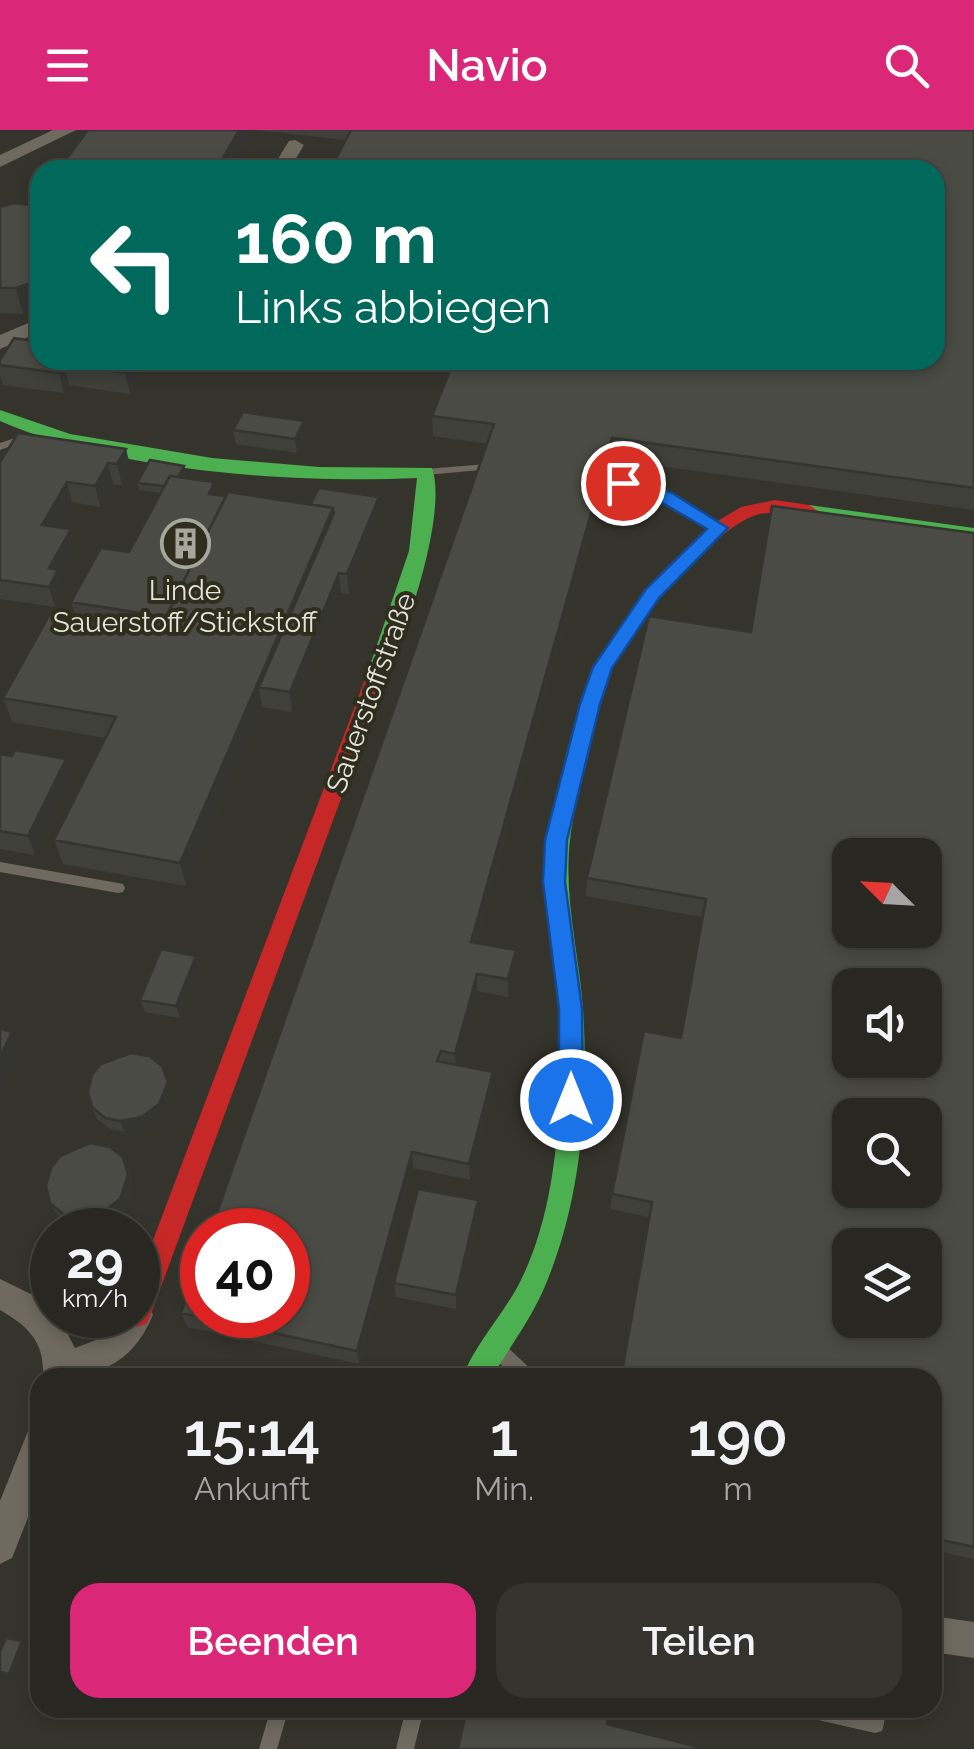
<!DOCTYPE html>
<html lang="de">
<meta charset="utf-8">
<style>
body{margin:0;font-family:Raleway,sans-serif;background:#34332e;color:#f1f3f6;height:100vh;display:flex;flex-direction:column;font-size:38px;white-space:nowrap}
*{box-sizing:border-box;margin:0}
p{font-size:32px;color:#a5a5a5}
.icon{flex:none;width:55px;height:55px;fill:none;stroke:currentColor;stroke-width:2;stroke-linecap:round;stroke-linejoin:round}
.map{position:relative;flex:1;overflow:hidden}
.panel{position:absolute;left:30px;top:1238px;width:912px;height:350px;display:flex;flex-direction:column;background:#282721;border-radius:30px;box-shadow:0 5px 15px #0003,0 0 0 2px #44443f}
.panel>*{flex:none}
.top-card{position:absolute;left:30px;top:30px;width:915px;height:210px;border-radius:30px;box-shadow:0 5px 15px #0003,0 0 0 2px #44443f;background:#00695c;color:#fff;overflow:hidden}
.needle{width:65px;rotate:294deg}
.fabs{position:absolute;left:832px;top:708px;display:grid;gap:20px}
.fabs a{display:grid;place-items:center;width:110px;height:110px;border-radius:20px;background:#282721;box-shadow:0 5px 15px #0003,0 0 0 2px #44443f;font-size:50px}
.speed{position:absolute;left:30px;top:1078px;display:flex;gap:20px;font-size:50px;font-weight:700;text-align:center}
.speed>*{display:grid;place-content:center;width:130px;height:130px;border-radius:50%;background:#282721;box-shadow:0 5px 15px #0003,0 0 0 2px #44443f;line-height:1}
.speed small{font-size:25px;font-weight:400}
.speed .limit{border:15px solid #d22;background:#fff;color:#111}
.pin{position:absolute;display:grid;place-items:center;width:85px;height:85px;color:#fff;margin:-42px;border:5px solid #fff;border-radius:50%;box-shadow:0 2px 10px #0007}
.me{position:absolute;width:110px;margin:-55px;rotate:0deg;stroke-linejoin:round;filter:drop-shadow(0 0 8px #0008)}
.turn{display:flex;align-items:center;gap:35px;height:210px;padding:0 40px;font-size:45px}
.turn .icon{width:130px;height:130px;stroke-width:2.5}
.turn b{display:block;font-size:70px;line-height:85px}
.eta{display:flex;justify-content:space-evenly;align-items:center;height:170px;text-align:center}
.eta b{font-size:60px;font-weight:600;line-height:70px}
.button{display:flex;gap:20px;margin-top:auto;padding:20px 40px}
.button a{flex:1;height:115px;border-radius:30px;background:#db2777;color:#fff;font-size:40px;font-weight:600;line-height:115px;text-align:center}
.button a+a{background:#34332e;color:#f1f3f6}
header{display:flex;justify-content:space-between;align-items:center;height:130px;padding:0 40px;background:#db2777;color:#fff;font-size:45px;font-weight:600}
.map>svg:first-child{display:block}
.lines{fill:none;stroke-linecap:round;stroke-linejoin:round}
.lane{fill:#6f695f;fill-rule:evenodd}
.street{fill:#6f695f;fill-rule:evenodd}
.fast{fill:#4caf50;fill-rule:evenodd}
.jam{fill:#c62828;fill-rule:evenodd}
.wall{fill:#40403a}
.shaded-wall{fill:#343430}
.building{fill:#4a4b44;stroke:#343430;stroke-width:2.5;fill-rule:evenodd}
.route{fill:#1a73e8;stroke:#114b97;stroke-width:2.5}
.labels{text-anchor:middle;dominant-baseline:central;stroke-width:8;stroke-linejoin:round;paint-order:stroke}
.poi-label{font-size:28px;fill:#e3e3d9;stroke:#2f2e1e}
.street-label{font-size:28px;fill:#e3e3d9;stroke:#2f2e1e}
</style>
<header><svg class="icon" aria-label="menu" viewBox="0 0 24 24"><path d="M4 6h16M4 12h16M4 18h16"/></svg>Navio<svg class="icon" aria-label="search" viewBox="0 0 24 24"><circle cx="10" cy="10" r="6"/><path d="M15 15l6 6"/></svg></header>
<div class="map">
<svg width="974" height="1619" viewBox="0 0 974 1619">
<rect width="100%" height="100%" fill="#35342c"/>
<g class="lines">
<path class="lane" d="M27,304L32,307L31,309L0,320V313Z
M487,334L491,335V339L426,345L421,342L426,339Z
M604,346L669,364L725,398L719,402L715,401L661,370L600,352V348Z
M0,732L118,753L123,754L125,758L123,762L118,763L0,742Z
M500,1214L506,1216L534,1242L536,1248H515L494,1228L492,1222L494,1216Z
M271,1578H289L277,1619H259Z
M406,1578H424L414,1619H396Z
M796,1578H844L866,1583L867,1578H885L884,1594L882,1601L875,1603L805,1587L798,1585Z"/>
<path class="street" d="M53,0H76L0,37V25Z
M295,10L304,15L289,40H271L289,11Z
M40,188V202L0,219V205Z
M0,1149L37,1167L52,1179V1185H58L75,1218L96,1210L117,1185H138V1170L148,1174L153,1185C131,1237 95,1248 43,1248C45,1212 29,1197 0,1180Z
M40,1296V1357L12,1428L0,1434V1371L28,1301Z
M932,1486L974,1492V1528L932,1522Z"/>
<path class="fast" d="M0,280L70,304L212,328L319,337L432,338C448,382 406,507 384,549L377,551L367,544L409,421L417,348C295,354 112,341 0,291Z
M809,375L974,398V410L803,385L800,381Z
M562,682L573,690C560,755 578,814 583,879C589,973 581,1076 542,1163C528,1193 508,1220 491,1248H462C476,1212 504,1184 521,1150C556,1079 561,988 560,910C559,836 537,764 551,690Z"/>
<path class="jam" d="M775,370L809,375L818,381L809,387C791,384 774,380 756,385C715,397 626,501 612,541C594,588 585,641 573,690L562,698L554,696L551,690L593,537L645,459L713,394L741,377Z
M377,537L387,544L151,1184L147,1193L138,1197L129,1193L125,1185H138V1150L367,544Z"/>
</g>
<path class="wall" d="M257,0H974V380L610,329L476,813L516,820V838L508,867L477,861L457,935L493,942V959L470,1050L413,1038L359,1234L188,1197L181,1183L488,314L433,306L432,286L935,230L346,10Z
M40,64V178L23,184L0,183V77L39,76L37,68Z
M0,230H149L130,264L69,255L64,263L3,255L0,245Z
M233,300L306,305L297,323L236,314Z
M18,303L131,339L122,355L113,354L100,377L72,372L58,397L71,399L77,419L61,448L64,460L55,477L0,469V332Z
M184,336L186,343L183,348L216,365L380,387L349,464L341,463L292,582L262,577L186,756L63,734L54,710L105,608L12,592L3,568L76,488L71,472L129,422L161,363L139,360L137,353Z
M974,403V1429L932,1420V1248L649,1087L610,1079L612,1064L681,908L702,787L586,766L587,748L750,502Z
M0,624L66,629L72,648L35,725L0,719Z
M196,826L199,838L180,888L145,882L140,870Z
M162,936L172,964L163,985L146,999L125,1002L110,999L97,989L92,977Z
M128,1038L133,1056L125,1080L106,1094L84,1099L69,1095L56,1083L50,1073Z
M478,1070V1085L456,1179L396,1167L394,1153Z"/>
<path class="shaded-wall" d="M239,0H256L234,40H216Z
M40,150V178L23,184L16,158Z
M133,230H149L130,264L125,243Z
M64,235L69,255L64,263L59,243Z
M304,291L306,305L297,323L295,309Z
M612,308L610,329L471,830V812Z
M126,319L131,339L122,355L117,334Z
M108,333L113,354L100,377L95,356Z
M184,336L186,343L174,365L172,358Z
M67,352L72,372L48,415L42,395Z
M214,352L218,373L209,364Z
M379,367L380,387L349,464L347,444Z
M333,378L336,403L259,557L262,577L186,756L180,733Z
M71,399L77,419L61,448L64,460L55,477L49,457V438Z
M339,443L341,463L292,582L290,562Z
M66,629L72,648L35,725L28,706Z
M516,820V838L508,867V849Z
M196,826L199,838L180,888L176,876Z
M477,844V861L456,941L455,924Z
M12,902L21,919L0,962V927Z
M493,942V959L470,1050L469,1034Z
M168,952L172,964L163,985L146,999L125,1002L120,991Z
M412,1022L413,1038L359,1234L357,1221Z
M123,1027L133,1056L125,1080L106,1094L84,1099L79,1088Z
M478,1070V1085L456,1179V1165Z
M22,1511L25,1514L13,1547L9,1544Z"/>
<path class="building" d="M88,0H239L216,40H58Z
M351,0H974V358L612,308L471,812L516,820L508,849L477,844L455,924L441,921L437,931L493,942L469,1034L412,1022L357,1221L181,1183L202,1123V1185H288V1100H211L494,294L432,286L454,230H935V40H330Z
M15,73L40,76V150L16,158H0V77Z
M14,208L40,212V230H133L125,243L64,235L59,243L0,235V230Z
M243,282L304,291L295,309L233,300Z
M18,303L126,319L117,334L108,333L95,356L67,352L42,395L71,399L49,438L58,440L49,457L0,450V332Z
M150,330L184,336L178,347L170,346L164,356L137,353Z
M170,346L214,352L209,364L226,366L166,487L71,472L101,418L129,422Z
M319,358L379,367L347,444L339,443L290,562L259,557L334,383L333,378L311,374Z
M228,362L333,378L180,733L54,710L116,587L3,568L50,484L158,502Z
M772,376L974,403V1417L932,1408V1248H621L652,1072L612,1064L644,901L681,908L706,769L587,748L649,486L751,502ZM850,725H925V800H850ZM850,855H925V930H850ZM850,985H925V1060H850ZM850,1115H925V1190H850Z
M15,620L66,629L28,706L0,701V624L12,626Z
M161,819L196,826L176,876L140,870Z
M0,899L12,902L0,927Z
M131,923L149,926L162,936L168,952L159,974L142,987L120,991L105,988L92,977L88,962L92,945L101,934Z
M90,1013L110,1017L123,1027L128,1045L120,1069L101,1083L79,1088L63,1084L50,1073L46,1056L51,1038L60,1026Z
M418,1059L478,1070L456,1165L394,1153Z
M6,1508L22,1511L9,1544L0,1542V1522Z
M467,1578H609L607,1594L706,1619H458Z"/>
<path class="route" d="M623,347L672,363L728,398L659,468L612,538L600,574L567,710L566,732L565,752L582,879L583,970L579,978L571,981L562,978L559,970V879L543,752L544,732L545,710L580,574L593,537L646,459L707,399L659,371L616,357V349Z"/>
<defs>
<symbol id="building-ring" viewBox="-11 -11 22 22"><circle r="9.5" fill="#2f2e1e" stroke="#a6a69c" stroke-width="1.5"/><path d="M-4-6H4V6H1V3H-1V6H-4ZM-2.5-4.3h1.7v1.8h-1.7ZM.8-4.3h1.7v1.8H.8ZM-2.5-1h1.7V.8h-1.7ZM.8-1h1.7V.8H.8Z" fill="#a6a69c"/></symbol>
</defs>
<g fill-rule="evenodd">
<use href="#building-ring" x="158" y="386" width="55" height="55"/>
</g>
<g class="labels">
<g class="poi-label">
<text x="185" y="460">Linde<tspan x="185" dy="32">Sauerstoff/Stickstoff</tspan></text>
</g>
<g class="street-label">
<text transform="translate(371 563) rotate(-70)">Sauerstoffstraße</text>
</g>
</g>
</svg>
<div class="fabs">
<a><svg class="needle" viewBox="-14 -14 28 28"><path d="M0-13l5 13h-10z" fill="#e53935"/><path d="M0 13l5-13h-10z" fill="#a5a5a5"/></svg></a>
<a><svg class="icon" aria-label="sound" viewBox="0 0 24 24"><path d="M4 9h4l5-4v14l-5-4H4zM17 9q2 3 0 6"/></svg></a>
<a><svg class="icon" aria-label="search" viewBox="0 0 24 24"><circle cx="10" cy="10" r="6"/><path d="M15 15l6 6"/></svg></a>
<a><svg class="icon" aria-label="layers" viewBox="0 0 24 24"><path d="M12 4l9 5-9 5-9-5zM3 14l9 5 9-5"/></svg></a>
</div>
<div class="speed"><div>29<small>km/h</small></div><div class="limit">40</div></div>
<div class="pin" style="left:623px;top:353px;background:#d93025"><svg class="icon" aria-label="arrive" viewBox="0 0 24 24"><path d="M6 21V4h12l-3 4 3 4H6"/></svg></div>
<svg class="me" style="left:571px;top:970px" viewBox="-20 -20 40 40"><circle r="17" fill="#1a73e8" stroke="#fff" stroke-width="3"/><path d="M0-11L8 9 0 5-8 9z" fill="#fff"/></svg>
<div class="top-card">
<div class="turn"><svg class="icon" aria-label="left" viewBox="0 0 24 24"><path d="M17 20v-9H6M10 6l-5 5 5 5"/></svg><div><b>160 m</b>Links abbiegen</div></div>
</div>
<section class="panel">
<div class="eta">
<div><b>15:14</b><p>Ankunft</p></div>
<div><b>1</b><p>Min.</p></div>
<div><b>190</b><p>m</p></div>
</div>
<div class="button"><a>Beenden</a><a>Teilen</a></div>
</section>
</div>
